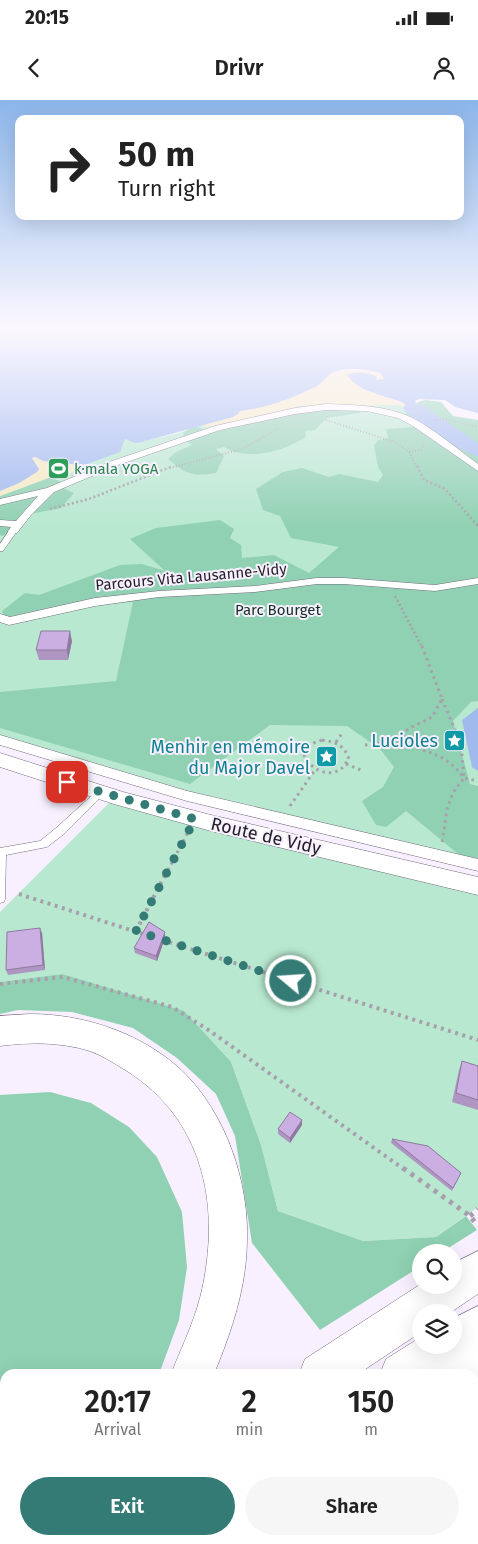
<!DOCTYPE html>
<meta charset="utf-8">
<style>
body{margin:0;font-family:"Fira Sans",sans-serif;background:#f6f6f6;color:#222;height:100vh;display:flex;flex-direction:column;font-size:19px;white-space:nowrap}
*{box-sizing:border-box;margin:0}
p{font-size:16px;color:#767676}
.icon{flex:none;width:28px;height:28px;fill:none;stroke:currentColor;stroke-width:2;stroke-linecap:round;stroke-linejoin:round}
.map{position:relative;flex:1;overflow:hidden}
.details{position:absolute;left:0px;top:1269px;width:479px;height:176px;display:flex;flex-direction:column;background:#fff;border-radius:15px 15px 0 0;box-shadow:0 5px 20px #0002}
.details>*{flex:none}
.top-card{position:absolute;left:15px;top:15px;width:449px;height:105px;border-radius:10px;box-shadow:0 5px 20px #0002;background:#fff;color:#222;overflow:hidden}
.fabs{position:absolute;left:412px;top:1144px;display:grid;gap:10px}
.fabs a{display:grid;place-items:center;width:50px;height:50px;border-radius:50%;background:#fff;box-shadow:0 5px 20px #0002;font-size:25px}
.pin{position:absolute;display:grid;place-items:center;width:42px;height:42px;color:#fff;margin:-21px;border-radius:10px;box-shadow:0 2px 8px #0006}
.me{position:absolute;width:55px;margin:-28px;rotate:288deg;stroke-linejoin:round;filter:drop-shadow(0 0 4px #0008)}
.turn{display:flex;align-items:center;gap:18px;height:105px;padding:0 20px;font-size:22px}
.turn .icon{width:65px;height:65px;stroke-width:2.5}
.turn b{display:block;font-size:35px;line-height:42px}
.eta{display:flex;justify-content:space-evenly;align-items:center;height:85px;text-align:center}
.eta b{font-size:30px;font-weight:600;line-height:35px}
.action{display:flex;gap:10px;margin-top:auto;padding:10px 20px}
.action a{flex:1;height:58px;border-radius:30px;background:#337b74;color:#fff;font-size:20px;font-weight:600;line-height:58px;text-align:center}
.action a+a{background:#f6f6f6;color:#222}
.status{display:flex;justify-content:space-between;align-items:center;height:35px;padding:0 25px;background:#fff;direction:ltr}
.status svg{height:14px;fill:currentColor}
header{display:flex;justify-content:space-between;align-items:center;height:65px;padding:0 20px;background:#fff;font-size:22px;font-weight:600}
.map>svg:first-child{display:block}
.green{fill:#b8e8d0}
.forest{fill:#90d1b3}
.sand{fill:#f4eac4}
.water{fill:#a1baee}
.lines{fill:none;stroke-linecap:round;stroke-linejoin:round}
.river{fill:#a1baee;fill-rule:evenodd}
.service-casing{stroke:#756a7e;stroke-width:1}
.pedestrian-casing{stroke:#756a7e;stroke-width:1}
.minor-casing{stroke:#756a7e;stroke-width:1}
.primary-casing{stroke:#756a7e;stroke-width:1}
.motorway-casing{stroke:#756a7e;stroke-width:1}
.path-far4{stroke:#a7a0ac;stroke-width:2;stroke-dasharray:1 2;stroke-linecap:butt}
.path-far3{stroke:#a7a0ac;stroke-width:2.5;stroke-dasharray:2 2.5;stroke-linecap:butt}
.path-far2{stroke:#a7a0ac;stroke-width:3;stroke-dasharray:2.5 4;stroke-linecap:butt}
.path-far1{stroke:#a7a0ac;stroke-width:4;stroke-dasharray:3 4.5;stroke-linecap:butt}
.path{stroke:#a7a0ac;stroke-width:5;stroke-dasharray:4 5.5;stroke-linecap:butt}
.service{fill:#fff;fill-rule:evenodd}
.pedestrian{fill:#fff;fill-rule:evenodd}
.minor{fill:#fff;fill-rule:evenodd}
.primary{fill:#fff;fill-rule:evenodd}
.motorway{fill:#fff;fill-rule:evenodd}
.wall{fill:#af96c2}
.shaded-wall{fill:#8e7a9e}
.building{fill:#cbaee2;stroke:#8e7a9e}
.route{stroke:#337b74;stroke-width:9;stroke-dasharray:0 16.2}
.labels{text-anchor:middle;dominant-baseline:central;stroke-width:4;stroke-linejoin:round;paint-order:stroke}
.far-leisure-label{font-size:15px;fill:#27864d;stroke:#f8f0fe;text-anchor:start}
.far-street-label{font-size:15px;fill:#231f27;stroke:#f8f0fe}
.far-park-label{font-size:15px;fill:#123023;stroke:#f8f0fe}
.culture-label{font-size:18px;fill:#0d838f;stroke:#f8f0fe;text-anchor:end}
.street-label{font-size:18px;fill:#231f27;stroke:#f8f0fe}
</style>
<div class="status"><b>20:15</b><svg viewBox="0 0 49 12"><path d="M0 12V9h3v3zM5 12V6h3v6zM10 12V3h3v9zM15 12V0h3v12zM26 1h20v11H26zM47 4h2v5h-2z"/></svg></div>
<header><svg class="icon" aria-label="back" viewBox="0 0 24 24"><path d="M15 5l-7 7 7 7"/></svg>Drivr<svg class="icon" aria-label="person" viewBox="0 0 24 24"><circle cx="12" cy="8" r="4"/><path d="M4 21q1-7 8-7t8 7"/></svg></header>
<div class="map">
<svg width="478" height="1444" viewBox="0 0 478 1444">
<rect width="100%" height="100%" fill="#f8f0fe"/>
<path class="green" d="M312,289L413,308L478,351V760L214,699L0,636V391L125,339H128L135,343L172,335Z
M110,702L478,794V1107L436,1137L363,1141L278,1111L261,1045L231,962L62,874L0,882V812Z"/>
<path class="forest" d="M426,300L441,302L453,316L478,320V601L471,602L453,621L470,684L478,686V761L463,758L406,711L386,727L376,725L362,701L383,687L394,667L380,649L347,626L270,625L190,684L0,628V592L116,581L133,502L56,507L6,522L2,511L25,493L39,495L120,465L142,464L165,471L130,439L156,428L220,420L234,429L230,438L241,445L242,458L274,455L309,473L339,447L291,438L280,416L263,410L256,389L283,372L302,368L329,377L339,374L378,382L383,375L378,367L374,346L378,340L388,338L386,329L415,327L411,318L404,315L407,311L417,312L418,302Z
M292,306L299,310H359L360,313L327,318L315,330L305,331L306,337C283,351 249,362 224,347L216,349L224,356L216,373C193,377 185,374 168,359L176,352L192,345L185,340L183,333L194,325L202,329L214,328Z
M51,377L61,382L46,392L50,394L63,388L74,393L61,408L25,415L3,436L0,435V396Z
M62,874L184,911L231,962L261,1045L278,1111L363,1141L436,1137L466,1116L477,1130L442,1152H421V1166L320,1230L252,1143L235,1036L216,994L177,958L133,928L72,912L18,910L0,914V882Z
M50,992L91,1003L129,1027L157,1057L182,1112L187,1167L179,1220L159,1274H5V1435L0,1439V995Z"/>
<path class="sand" d="M344,270L370,271L381,274L384,279L376,280L374,275L356,272L350,279L382,296L400,302L413,308L398,305L300,306L250,319L206,327L200,325L233,317L239,311L263,307L269,304L289,299L321,284L326,277L335,272Z
M35,357L43,361L87,364L81,369L55,379L51,377L0,396V391L19,383L39,369L32,358Z"/>
<path class="water" d="M0,227H478V313L455,307L445,300L419,299L416,300L413,308C408,307 404,303 399,301C382,295 357,291 347,275C356,271 368,272 377,277L376,280L384,279L381,274C369,269 347,267 335,272C327,275 324,282 317,286C294,298 265,308 240,311L238,314L233,317L142,342L135,343L125,339L120,352L87,364L80,365L43,361L35,357L32,358L39,369L37,372L19,383L0,391Z
M478,608V671L472,667L462,620Z"/>
<g class="lines">
<path class="river" d="M413,302L420,304L478,343V357L454,346L406,312L403,308L406,304Z"/>
<defs>
<path id="service" d="M10,429L17,431L3,451H0V444Z
M101,689L104,690L106,692L64,734L47,747L6,755L5,799L4,802L0,803V748L40,741L56,728L98,690Z"/>
<path id="pedestrian" d="M326,304C352,305 378,305 403,314C426,322 457,349 478,364V371L413,326L398,318L367,311L326,310L295,314L220,330L118,365L54,392L31,415L17,433H9L8,431L11,427L0,426V420L16,421L38,396L0,405V399L47,388L112,361L215,326L295,308Z
M317,478H344L435,485L478,478V484L435,491L344,484H317L255,492L159,497L95,506L9,525L0,522V514L10,517L95,498L159,491L255,486Z
M0,635L187,691L478,759V771L187,701L0,645Z"/>
<path id="minor" d="M0,653L123,692L211,715L478,777V795L211,731L114,704L0,667Z
M478,1354V1400L474,1402V1356Z
M436,1440H472V1444H436Z"/>
<path id="primary" d="M478,1151V1194L451,1212H421V1232L358,1274H299L305,1259L421,1184L454,1185V1163Z
M478,1206V1251L441,1274H380L386,1259L421,1237V1245H454V1218Z
M65,1440H116L114,1444H63Z
M118,1440H173L171,1444H116Z"/>
<path id="motorway" d="M30,914C80,914 132,930 172,962C221,1001 249,1077 247,1138C247,1186 232,1230 214,1274H171C183,1244 197,1216 203,1185C220,1101 202,1019 127,971C115,964 104,956 90,951C61,942 30,942 0,946V916Z
M478,1242V1291L474,1293V1274H446C453,1256 461,1249 478,1242Z
M40,1440H89L87,1444H38Z
M343,1440H391L390,1444H342Z"/>
</defs>
<use href="#service" class="service-casing"/>
<use href="#pedestrian" class="pedestrian-casing"/>
<use href="#minor" class="minor-casing"/>
<use href="#primary" class="primary-casing"/>
<use href="#motorway" class="motorway-casing"/>
<path class="path-far4" d="M326,320L395,342L409,352L417,368
M434,320L446,319L478,327
M409,352L421,350L424,343
M170,368L242,349L279,328"/>
<path class="path-far3" d="M417,366L424,380L445,389L478,426
M50,409L89,399L173,366
M395,496L422,547"/>
<path class="path-far2" d="M422,546L442,599L432,617L408,629L400,641C427,654 444,651 464,678L478,681
M442,599L461,644L464,678L453,693L447,709L442,743
M322,640C336,642 344,645 349,659C347,662 344,666 341,669C327,679 306,667 303,651L308,645Z
M336,642L343,632
M291,643L305,648
M365,645L400,641
M346,664L361,670
M290,706L315,670
M165,776L188,732"/>
<path class="path-far1" d="M19,794L146,835
M136,831L165,775
M162,840L478,940
M0,884L63,877L172,907L210,931L405,1070"/>
<path class="path" d="M403,1068L470,1116L478,1126
M470,1116L478,1109"/>
<use href="#service" class="service"/>
<use href="#pedestrian" class="pedestrian"/>
<use href="#minor" class="minor"/>
<use href="#primary" class="primary"/>
<use href="#motorway" class="motorway"/>
</g>
<path class="wall" d="M72,541L68,560H39L36,550Z
M42,833L45,870L8,875L6,870Z
M165,838L157,861L135,853L134,848Z
M462,961L478,966V1010L452,1002L459,970Z
M302,1025L290,1043L278,1034V1029Z
M392,1039L461,1073L452,1091L391,1043Z"/>
<path class="shaded-wall" d="M70,531L72,541L68,560L67,550Z
M40,828L42,833L45,870L43,865Z
M165,832V838L157,861L156,856Z
M302,1020V1025L290,1043V1038Z"/>
<path class="building" d="M41,531H70L67,550H36Z
M149,822L165,832L156,856L134,848Z
M40,828L43,865L6,870L7,832Z
M462,961L478,966V1000L456,993Z
M290,1012L302,1020L290,1038L278,1029Z
M392,1039L428,1046L461,1073L453,1088Z"/>
<linearGradient id="sky" x2="0" y2="1"><stop stop-color="#8bb6ea"/><stop offset="0.53" stop-color="#fcf8ff"/><stop offset="1" stop-color="#fcf8ff" stop-opacity="0"/></linearGradient>
<rect width="478" height="429" fill="url(#sky)"/>
<g class="lines">
<path class="route" d="M67,682L195,719L136,831L291,881"/>
</g>
<defs>
<symbol id="stadium-square" viewBox="-11 -11 22 22"><rect x="-9" y="-9" width="18" height="18" rx="4" fill="#2e9e5b" stroke="#f8f0fe"/><path d="M0-5a6.5 5 0 1 0 0 10a6.5 5 0 1 0 0-10ZM-3.5-1.8h7v3.6h-7Z" fill="#fff"/></symbol>
<symbol id="sight-square" viewBox="-11 -11 22 22"><rect x="-9" y="-9" width="18" height="18" rx="4" fill="#0f9aa8" stroke="#f8f0fe"/><path d="M0-6L1.8-2.2L6-1.7L2.9 1.2L3.7 5.4L0 3.3L-3.7 5.4L-2.9 1.2L-6-1.7L-1.8-2.2Z" fill="#fff"/></symbol>
</defs>
<g fill-rule="evenodd">
<use href="#stadium-square" x="46" y="356" width="25" height="25"/>
<use href="#sight-square" x="442" y="628" width="25" height="25"/>
<use href="#sight-square" x="314" y="644" width="25" height="25"/>
</g>
<g class="labels">
<g class="far-leisure-label">
<text x="74" y="369">k·mala YOGA</text>
</g>
<g class="far-street-label">
<text transform="translate(191 477) rotate(-5)">Parcours Vita Lausanne-Vidy</text>
</g>
<g class="far-park-label">
<text x="278" y="510">Parc Bourget</text>
</g>
<g class="culture-label">
<text x="438" y="641">Lucioles</text>
<text x="310" y="647">Menhir en mémoire<tspan x="310" dy="21">du Major Davel</tspan></text>
</g>
<g class="street-label">
<text transform="translate(266 736) rotate(13)">Route de Vidy</text>
</g>
</g>
</svg>
<div class="fabs">
<a><svg class="icon" aria-label="search" viewBox="0 0 24 24"><circle cx="10" cy="10" r="6"/><path d="M15 15l6 6"/></svg></a>
<a><svg class="icon" aria-label="layers" viewBox="0 0 24 24"><path d="M12 4l9 5-9 5-9-5zM3 14l9 5 9-5"/></svg></a>
</div>
<div class="pin" style="left:67px;top:682px;background:#d93025"><svg class="icon" aria-label="arrive" viewBox="0 0 24 24"><path d="M6 21V4h12l-3 4 3 4H6"/></svg></div>
<svg class="me" style="left:291px;top:881px" viewBox="-20 -20 40 40"><circle r="17" fill="#337b74" stroke="#fff" stroke-width="3"/><path d="M0-11L8 9 0 5-8 9z" fill="#fff"/></svg>
<div class="top-card">
<div class="turn"><svg class="icon" aria-label="right" viewBox="0 0 24 24"><path d="M7 20v-9h11M14 6l5 5-5 5"/></svg><div><b>50 m</b>Turn right</div></div>
</div>
<section class="details">
<div class="eta">
<div><b>20:17</b><p>Arrival</p></div>
<div><b>2</b><p>min</p></div>
<div><b>150</b><p>m</p></div>
</div>
<div class="action"><a>Exit</a><a>Share</a></div>
</section>
</div>
